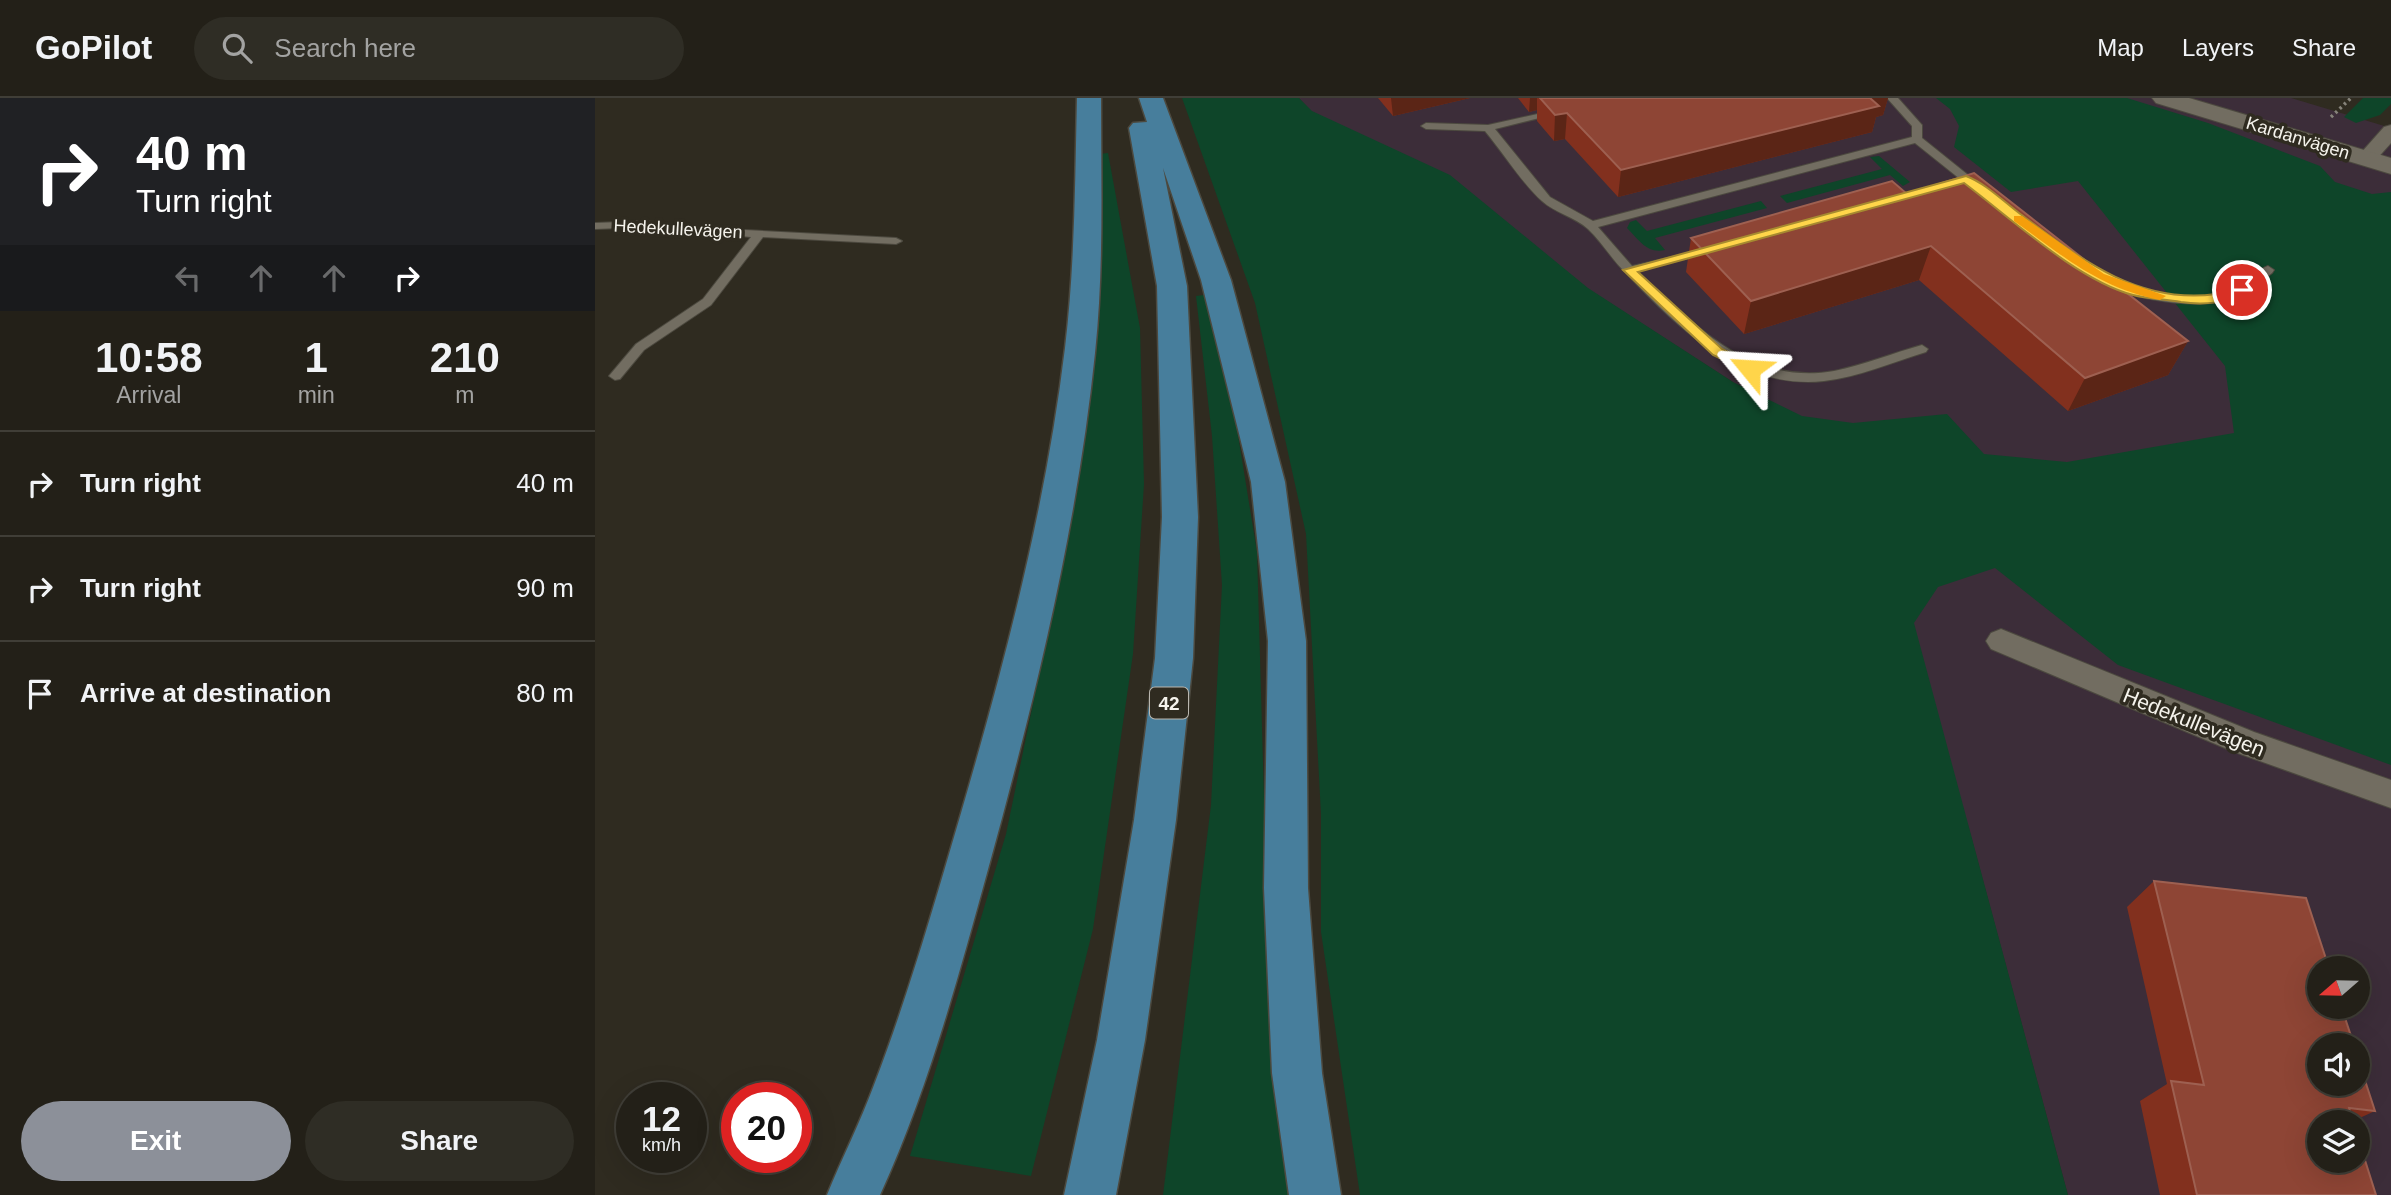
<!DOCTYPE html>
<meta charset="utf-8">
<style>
body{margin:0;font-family:Helvetica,sans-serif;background:#2f2d25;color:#f1f3f6;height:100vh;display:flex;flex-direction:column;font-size:26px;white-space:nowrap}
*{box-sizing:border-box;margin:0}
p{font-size:23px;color:#a3a3a2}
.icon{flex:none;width:38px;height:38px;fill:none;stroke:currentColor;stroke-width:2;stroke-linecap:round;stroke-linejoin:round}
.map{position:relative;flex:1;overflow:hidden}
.panel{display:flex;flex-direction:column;background:#232018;width:595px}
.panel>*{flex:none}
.hud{background:#202124;color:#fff;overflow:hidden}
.needle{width:46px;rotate:250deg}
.buttons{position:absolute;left:1712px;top:858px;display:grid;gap:14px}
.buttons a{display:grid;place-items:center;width:63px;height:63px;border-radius:50%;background:#232018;box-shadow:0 7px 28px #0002,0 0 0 2px #403e37;font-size:35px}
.speed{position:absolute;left:21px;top:984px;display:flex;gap:14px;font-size:35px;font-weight:700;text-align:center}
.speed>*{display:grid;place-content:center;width:91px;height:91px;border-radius:50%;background:#232018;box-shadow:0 7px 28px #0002,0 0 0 2px #403e37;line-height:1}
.speed small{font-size:18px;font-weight:400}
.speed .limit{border:10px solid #d22;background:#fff;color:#111}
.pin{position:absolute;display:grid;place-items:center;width:60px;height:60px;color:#fff;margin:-30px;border:4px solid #fff;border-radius:50%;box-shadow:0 2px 7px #0007}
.me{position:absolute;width:77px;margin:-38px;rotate:297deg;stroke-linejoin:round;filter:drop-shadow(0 0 5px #0008)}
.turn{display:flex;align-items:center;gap:24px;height:147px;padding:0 21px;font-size:32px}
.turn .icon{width:91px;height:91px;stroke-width:2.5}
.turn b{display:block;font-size:49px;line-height:60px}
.lanes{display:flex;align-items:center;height:66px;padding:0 21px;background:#0003;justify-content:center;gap:35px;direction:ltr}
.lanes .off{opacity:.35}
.eta{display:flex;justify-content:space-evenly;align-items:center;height:119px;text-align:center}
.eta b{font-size:42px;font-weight:600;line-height:49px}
.primary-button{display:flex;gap:14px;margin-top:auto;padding:14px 21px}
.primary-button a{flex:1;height:80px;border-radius:42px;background:#8c9099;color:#fff;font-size:28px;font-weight:600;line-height:80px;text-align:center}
.primary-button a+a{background:#2f2d25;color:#f1f3f6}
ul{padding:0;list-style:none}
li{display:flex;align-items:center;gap:21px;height:105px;padding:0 21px;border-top:2px solid #403e37}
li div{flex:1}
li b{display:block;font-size:26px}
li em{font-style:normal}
header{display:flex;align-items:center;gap:42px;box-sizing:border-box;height:98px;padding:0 35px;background:#232018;border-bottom:2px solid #403e37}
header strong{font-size:33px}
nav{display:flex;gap:38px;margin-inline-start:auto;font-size:24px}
.search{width:490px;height:63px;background:#2f2d25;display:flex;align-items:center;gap:18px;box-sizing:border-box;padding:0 24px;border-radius:38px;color:#a3a3a2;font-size:26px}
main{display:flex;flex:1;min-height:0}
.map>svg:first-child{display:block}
.industrial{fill:#3c2d39;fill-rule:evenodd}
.green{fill:#0e4529}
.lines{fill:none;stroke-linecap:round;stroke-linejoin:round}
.service-casing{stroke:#4c493f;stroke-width:2}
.minor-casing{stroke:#4c493f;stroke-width:2}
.tertiary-casing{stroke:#4c493f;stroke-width:2}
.primary-casing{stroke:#4c493f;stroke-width:3}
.path{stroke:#86837a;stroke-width:3.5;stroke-dasharray:2.5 3.5;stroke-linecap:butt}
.service{fill:#726d61;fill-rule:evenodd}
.minor{fill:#726d61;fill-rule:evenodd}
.tertiary{fill:#726d61;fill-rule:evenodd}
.primary{fill:#477e9c;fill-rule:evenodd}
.wall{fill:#82301e}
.shaded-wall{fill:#5b2516}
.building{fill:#8e4535;stroke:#9e6051;stroke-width:2}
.route{fill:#ffd54a;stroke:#a68a30;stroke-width:2}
.slow{fill:#f59e0b}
.labels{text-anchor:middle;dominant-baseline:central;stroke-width:7;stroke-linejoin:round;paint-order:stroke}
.far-street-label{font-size:18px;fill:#f5f3ec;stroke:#2f2b20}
.shield{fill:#2f2b20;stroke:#bab7af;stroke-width:2}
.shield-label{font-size:19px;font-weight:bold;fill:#f5f3ec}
.street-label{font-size:21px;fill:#f5f3ec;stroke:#2f2b20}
</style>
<header>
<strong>GoPilot</strong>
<div class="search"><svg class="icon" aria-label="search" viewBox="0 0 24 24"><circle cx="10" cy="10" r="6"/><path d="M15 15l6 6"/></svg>Search here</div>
<nav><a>Map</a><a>Layers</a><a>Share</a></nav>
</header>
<main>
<section class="panel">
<div class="hud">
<div class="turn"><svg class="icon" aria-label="right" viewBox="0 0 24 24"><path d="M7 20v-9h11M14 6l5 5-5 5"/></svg><div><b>40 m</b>Turn right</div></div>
<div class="lanes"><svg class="icon off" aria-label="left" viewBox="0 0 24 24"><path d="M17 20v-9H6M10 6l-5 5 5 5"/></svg><svg class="icon off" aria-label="ahead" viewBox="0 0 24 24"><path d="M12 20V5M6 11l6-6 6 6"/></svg><svg class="icon off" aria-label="ahead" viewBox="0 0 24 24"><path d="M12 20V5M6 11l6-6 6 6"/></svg><svg class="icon" aria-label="right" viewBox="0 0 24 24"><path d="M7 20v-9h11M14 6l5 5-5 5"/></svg></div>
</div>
<div class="eta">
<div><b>10:58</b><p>Arrival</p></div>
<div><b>1</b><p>min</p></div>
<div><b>210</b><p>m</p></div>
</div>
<ul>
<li><svg class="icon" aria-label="right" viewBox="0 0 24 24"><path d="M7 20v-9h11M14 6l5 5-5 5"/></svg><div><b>Turn right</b></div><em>40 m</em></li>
<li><svg class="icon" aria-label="right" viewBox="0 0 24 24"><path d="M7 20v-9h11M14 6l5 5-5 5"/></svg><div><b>Turn right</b></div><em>90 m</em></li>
<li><svg class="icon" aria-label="arrive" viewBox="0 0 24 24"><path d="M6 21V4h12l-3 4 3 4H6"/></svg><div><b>Arrive at destination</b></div><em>80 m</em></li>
</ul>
<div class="primary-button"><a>Exit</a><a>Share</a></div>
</section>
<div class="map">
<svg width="1796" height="1097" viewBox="0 0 1796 1097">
<rect width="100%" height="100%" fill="#2f2b20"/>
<path class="industrial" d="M704,0H1696L1796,30V1097H1473L1373,727L1138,284L716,13ZM1724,870H1762V908H1724ZM1724,947H1762V985H1724ZM1724,1024H1762V1062H1724Z"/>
<path class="green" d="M587,0H704L717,13L855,77L993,190L1138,284L1207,318L1258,325L1352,316L1389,356L1472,364L1639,335L1630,268L1483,83L1416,94L1359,49L1364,28L1355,11L1341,0H1532L1613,25L1725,68L1740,84L1777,96L1796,94V667L1523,567L1400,470L1343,489L1319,525L1473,1097H765L726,834V716L711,436L660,205Z
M1768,0H1796V6L1785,17L1761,25L1749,19Z
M513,55L545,230L549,386L538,556L498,831L436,1078L315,1058L411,736L484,384L499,232L504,56Z
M1284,58L1315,84L1308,88L1295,77L1192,105L1185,98L1287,71L1275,59Z
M1166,103L1172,110L1060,140L1070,152C1052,156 1044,142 1032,130L1035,124L1041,122L1052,133Z
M609,197L642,331L662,454L677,981L695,1097H568L616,707L627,487L617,338L601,198Z"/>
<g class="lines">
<defs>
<path id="service" d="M1292,0H1303L1327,27V40L1388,89V93H1380L1320,45L1003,129L1037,168L1116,150V154L1042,173C1098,226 1155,288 1239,273C1269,267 1298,255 1327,247L1333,251L1331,254C1298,264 1264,279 1229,283C1146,292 1084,231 1031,175C1017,162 1007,144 993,131C980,119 960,115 947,103C930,89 906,52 890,33L831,31L826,28L831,25L893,27L965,11V15L900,31L955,99L998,123L1317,39V28Z
M51,123L112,130L301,140L307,143L301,146L168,139L116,207L49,252L25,281L20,282L14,278L41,246L108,201L156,139L51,129L0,131V125Z
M1673,168L1679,172L1677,175C1664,185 1653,195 1637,201C1600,213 1520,201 1492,174L1498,170L1502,171C1542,193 1599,211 1642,190C1653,184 1661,172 1673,168Z"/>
<path id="minor" d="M1796,27V45L1779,64H1765L1762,60L1765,56L1789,29Z
M1406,531L1659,634L1796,682V710L1637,653L1396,551L1391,543L1396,535Z"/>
<path id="tertiary" d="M1557,0H1594L1796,60V76L1561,5Z"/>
<path id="primary" d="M482,0H506C506,85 509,170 500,255C482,431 439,605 392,775C362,884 332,994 285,1097H232C247,1060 265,1025 279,987C312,901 338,811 364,722C409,568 451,409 470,250C480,167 480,83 482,0Z
M544,0H568L636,182L690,384L711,543L713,790L727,975L746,1097H694L677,975L669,790L673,543L656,384L606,182L568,70L592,188L603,419L598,560L581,722L550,942L521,1097H469L502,942L539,722L560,560L567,419L562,188L534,30L538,25L552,24Z"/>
</defs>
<use href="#service" class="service-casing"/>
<use href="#minor" class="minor-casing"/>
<use href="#tertiary" class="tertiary-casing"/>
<use href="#primary" class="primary-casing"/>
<path class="path" d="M1736,19L1756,0"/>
<use href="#service" class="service"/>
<use href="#minor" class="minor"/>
<use href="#tertiary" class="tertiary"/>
<use href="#primary" class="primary"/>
</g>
<path class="wall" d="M783,0H875L798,18Z
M923,0H1293L1288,17L1281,19L1277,34L1023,99L970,41L959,43L942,23V12L934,14Z
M1312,96L1593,243L1573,277L1473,313L1324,182L1149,236L1091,174L1096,140Z
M1559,783L1780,1013L1758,1023L1781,1097H1565L1545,1003L1572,986L1532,809Z"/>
<path class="shaded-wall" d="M796,0H875L798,18Z
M935,0H942V12L934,14Z
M1272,0H1293L1288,17L1281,19L1277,34L1023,99L1026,72Z
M972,15L970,41L959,43L960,17Z
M1336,148L1324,182L1149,236L1156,203Z
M1593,243L1573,277L1473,313L1490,280Z"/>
<path class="building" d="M945,0H1275L1284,8L1026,72L972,15L960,17Z
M1379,75L1593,243L1490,280L1336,148L1156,203L1096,140L1297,83L1312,96Z
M1559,783L1711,800L1734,870H1724V908H1746L1759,947H1724V985H1762V958L1780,1013L1754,1010L1758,1024H1724V1062H1762V1037L1781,1097H1602L1576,983L1609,987Z"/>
<path class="route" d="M1371,78C1390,85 1408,103 1424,115C1483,159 1542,207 1621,196C1630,195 1638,191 1647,189L1653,192C1637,206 1606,207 1586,204C1570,201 1554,201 1538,197C1482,182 1417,121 1369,85L1043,174L1127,251L1160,268V274L1155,275L1118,257L1028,172Z"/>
<path class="slow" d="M1419,118H1427L1509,176L1571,198L1565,202C1504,190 1468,158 1419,123Z"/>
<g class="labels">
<g class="far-street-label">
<text transform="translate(1703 40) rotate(17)">Kardanvägen</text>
<text transform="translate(83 131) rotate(3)">Hedekullevägen</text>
</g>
<rect class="shield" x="555" y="589.5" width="38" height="31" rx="5"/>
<g class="shield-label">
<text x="574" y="605">42</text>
</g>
<g class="street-label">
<text transform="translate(1599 624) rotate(22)">Hedekullevägen</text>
</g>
</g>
</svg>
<div class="buttons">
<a><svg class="needle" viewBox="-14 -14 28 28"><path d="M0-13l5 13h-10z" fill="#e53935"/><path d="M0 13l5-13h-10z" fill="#a3a3a2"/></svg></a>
<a><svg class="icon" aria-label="sound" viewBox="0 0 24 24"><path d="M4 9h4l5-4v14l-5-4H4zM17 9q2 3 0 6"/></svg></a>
<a><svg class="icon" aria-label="layers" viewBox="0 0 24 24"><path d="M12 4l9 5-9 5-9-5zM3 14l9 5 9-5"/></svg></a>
</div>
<div class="speed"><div>12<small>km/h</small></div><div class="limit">20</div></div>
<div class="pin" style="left:1647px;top:192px;background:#d93025"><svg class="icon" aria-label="arrive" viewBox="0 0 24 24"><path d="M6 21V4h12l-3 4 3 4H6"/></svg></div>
<svg class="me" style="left:1155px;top:271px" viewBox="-20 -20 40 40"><path d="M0-17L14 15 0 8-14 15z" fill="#ffd54a" stroke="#fff" stroke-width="4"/></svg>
</div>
</main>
